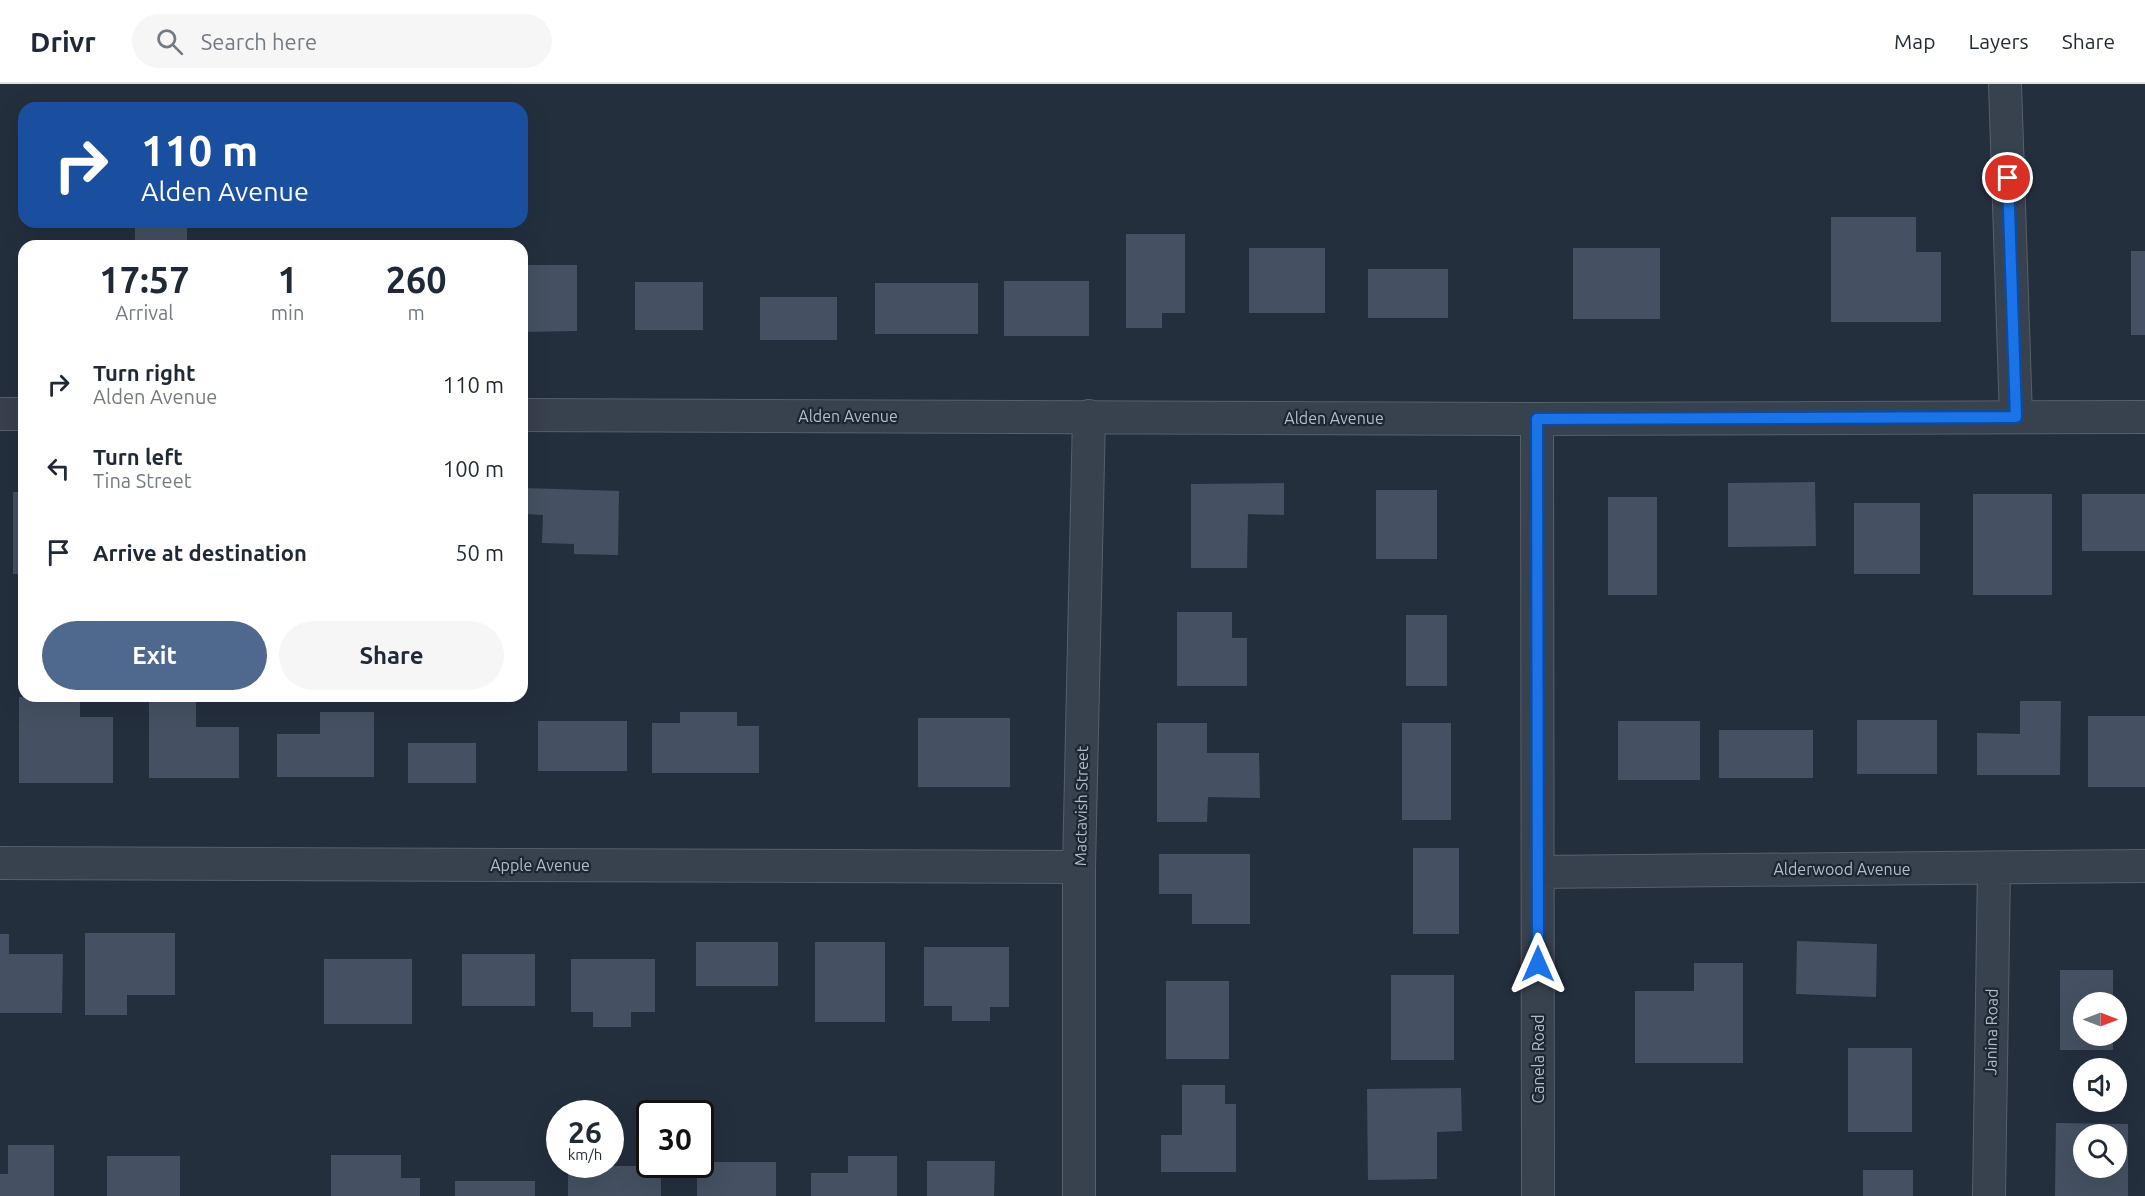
<!DOCTYPE html>
<style>
body{margin:0;font-family:Ubuntu,sans-serif;background:#f6f6f7;color:#1f2937;height:100vh;display:flex;flex-direction:column;font-size:22px;white-space:nowrap}
*{box-sizing:border-box;margin:0}
p{font-size:20px;color:#747a83}
.icon{flex:none;width:33px;height:33px;fill:none;stroke:currentColor;stroke-width:2;stroke-linecap:round;stroke-linejoin:round}
.map{position:relative;flex:1;overflow:hidden}
.side{position:absolute;left:18px;top:156px;width:510px;height:462px;display:flex;flex-direction:column;background:#fff;border-radius:18px;box-shadow:0 6px 24px #0002}
.side>*{flex:none}
.top-card{position:absolute;left:18px;top:18px;width:510px;height:126px;border-radius:18px;box-shadow:0 6px 24px #0002;background:#1a4fa0;color:#fff;overflow:hidden}
.needle{width:39px;rotate:90deg}
.buttons{position:absolute;left:2073px;top:908px;display:grid;gap:12px}
.buttons a{display:grid;place-items:center;width:54px;height:54px;border-radius:50%;background:#fff;box-shadow:0 6px 24px #0002;font-size:30px}
.speed{position:absolute;left:546px;top:1016px;display:flex;gap:12px;font-size:30px;font-weight:700;text-align:center}
.speed>*{display:grid;place-content:center;width:78px;height:78px;border-radius:50%;background:#fff;box-shadow:0 6px 24px #0002;line-height:1}
.speed small{font-size:15px;font-weight:400}
.speed .limit{border:3px solid #111;border-radius:9px;background:#fff;color:#111}
.pin{position:absolute;display:grid;place-items:center;width:51px;height:51px;color:#fff;margin:-26px;border:3px solid #fff;border-radius:50%;box-shadow:0 2px 6px #0007}
.me{position:absolute;width:66px;margin:-33px;rotate:0deg;stroke-linejoin:round;filter:drop-shadow(0 0 4px #0008)}
.turn{display:flex;align-items:center;gap:21px;height:126px;padding:0 24px;font-size:27px}
.turn .icon{width:78px;height:78px;stroke-width:2.5}
.turn b{display:block;font-size:42px;line-height:51px}
.eta{display:flex;justify-content:space-evenly;align-items:center;height:102px;text-align:center}
.eta b{font-size:36px;font-weight:600;line-height:42px}
.primary-button{display:flex;gap:12px;margin-top:auto;padding:12px 24px}
.primary-button a{flex:1;height:69px;border-radius:36px;background:#4f688e;color:#fff;font-size:24px;font-weight:600;line-height:69px;text-align:center}
.primary-button a+a{background:#f6f6f7;color:#1f2937}
ul{padding:0;list-style:none}
li{display:flex;align-items:center;gap:18px;height:84px;padding:0 24px}
li div{flex:1}
li b{display:block;font-size:22px}
li em{font-style:normal}
header{display:flex;align-items:center;gap:36px;box-sizing:border-box;height:84px;padding:0 30px;background:#fff;border-bottom:2px solid #e0e1e3}
header strong{font-size:28px}
nav{display:flex;gap:33px;margin-inline-start:auto;font-size:21px}
.search{width:420px;height:54px;background:#f6f6f7;display:flex;align-items:center;gap:15px;box-sizing:border-box;padding:0 21px;border-radius:33px;color:#747a83;font-size:22px}
.map>svg:first-child{display:block}
.building{fill:#455162;fill-rule:evenodd}
.lines{fill:none;stroke-linecap:round;stroke-linejoin:round}
.minor-casing{stroke:#565f6c;stroke-width:34}
.minor{stroke:#38414e;stroke-width:32}
.route-casing{stroke:#114b97;stroke-width:15}
.route{stroke:#1a73e8;stroke-width:10}
.labels{text-anchor:middle;dominant-baseline:central;stroke-width:4.5;stroke-linejoin:round;paint-order:stroke}
.street-label{font-size:16px;fill:#b4bcc9;stroke:#1d2633}
</style>
<header>
<strong>Drivr</strong>
<div class="search"><svg class="icon" aria-label="search" viewBox="0 0 24 24"><circle cx="10" cy="10" r="6"/><path d="M15 15l6 6"/></svg>Search here</div>
<nav><a>Map</a><a>Layers</a><a>Share</a></nav>
</header>
<div class="map">
<svg width="2145" height="1112" viewBox="0 0 2145 1112">
<rect width="100%" height="100%" fill="#242f3e"/>
<path class="building" d="M1831,133H1916V168H1941V238H1831Z
M135,140H187V162H135Z
M1126,150H1185V229H1162V244H1126Z
M1249,164H1325V229H1249Z
M1573,164H1660V235H1573Z
M2131,167H2145V251H2131Z
M522,181H577V247L522,248Z
M1368,185H1448V234H1368Z
M1004,197H1089V252H1004Z
M635,198H703V246H635Z
M875,199H978V250H875Z
M760,213H837V256H760Z
M1815,398L1816,462L1728,463V399Z
M1284,399V431L1248,430L1247,484H1191V400Z
M525,404L619,407L618,471L574,470V460L542,459L543,431L525,430Z
M1376,406H1437V475H1376Z
M13,408H24V490H13Z
M1973,410H2052V511H1973Z
M2082,410H2145V467H2082Z
M1608,413H1657V511H1608Z
M1854,419H1920V490H1854Z
M1177,528H1232V554H1247V602H1177Z
M1406,531H1447V602H1406Z
M19,613H80V633H113V699H19Z
M149,615H196V643H239V694H149Z
M2020,617H2061L2060,691H1977V649L2020,650Z
M320,628H374V693H277V650H320Z
M680,628H737V642H759V689H652V639H680Z
M2088,632H2145V703H2088Z
M918,634H1010V703H918Z
M1857,636H1937V690H1857Z
M538,637H627V687H538Z
M1618,637H1700V696H1618Z
M1157,639H1207V669H1259L1260,714L1208,713L1207,738H1157Z
M1402,639H1451V736H1402Z
M1719,646H1813V694H1719Z
M408,659H476V699H408Z
M1413,764H1459V850H1413Z
M1159,770H1250V840H1192V810H1159Z
M85,849H175V911H127V931H85Z
M0,850H9V870H63L62,929H0Z
M1797,857L1877,860L1876,913L1796,910Z
M696,858H778V902H696Z
M815,858H885V938H815Z
M924,863H1009V923H990V937H952V922H924Z
M462,870H535V922H462Z
M324,875H412V940H324Z
M571,875H655V928H631V943H593V928H571Z
M1694,879H1743V979H1635V907H1694Z
M2060,886H2113V918H2084V951H2113V966H2060Z
M1391,891H1454V976H1391Z
M1166,897H1229V975H1166Z
M1848,964H1912V1048H1848Z
M1182,1001H1225V1020H1236V1088H1161V1051H1182Z
M1461,1004L1462,1047L1437,1048V1095L1368,1096L1367,1005Z
M2056,1039L2128,1040V1112H2055ZM2084,1050H2116V1083H2084Z
M8,1061H54V1112H0V1090H8Z
M331,1071H401V1094H420V1112H331Z
M107,1072H180V1112H107Z
M848,1072H897V1112H811V1089H848Z
M927,1077H995L994,1112H927Z
M700,1078H776V1112H697V1080Z
M568,1082H661V1112H568Z
M1863,1086H1913V1112H1863Z
M455,1097H535V1112H455Z"/>
<g class="lines">
<defs>
<path id="minor" d="M2005,0L2016,333
M0,330H24
M522,331L1537,335L2145,333
M1537,335L1538,1112
M0,779L1079,783
M1538,788L2145,782
M1079,1112V783L1089,332
M1989,1112L1994,784"/>
</defs>
<use href="#minor" class="minor-casing"/>
<use href="#minor" class="minor"/>
</g>
<g class="lines">
<defs>
<path id="route" d="M1538,880L1537,335L2016,333L2008,94"/>
</defs>
<use href="#route" class="route-casing"/>
<use href="#route" class="route"/>
</g>
<g class="labels">
<g class="street-label">
<text x="848" y="332">Alden Avenue</text>
<text x="1334" y="334">Alden Avenue</text>
<text transform="translate(1081 722) rotate(-89)">Mactavish Street</text>
<text x="540" y="781">Apple Avenue</text>
<text x="1842" y="785">Alderwood Avenue</text>
<text transform="translate(1991 948) rotate(-89)">Janina Road</text>
<text transform="translate(1538 975) rotate(-90)">Canela Road</text>
</g>
</g>
</svg>
<div class="buttons">
<a><svg class="needle" viewBox="-14 -14 28 28"><path d="M0-13l5 13h-10z" fill="#e53935"/><path d="M0 13l5-13h-10z" fill="#747a83"/></svg></a>
<a><svg class="icon" aria-label="sound" viewBox="0 0 24 24"><path d="M4 9h4l5-4v14l-5-4H4zM17 9q2 3 0 6"/></svg></a>
<a><svg class="icon" aria-label="search" viewBox="0 0 24 24"><circle cx="10" cy="10" r="6"/><path d="M15 15l6 6"/></svg></a>
</div>
<div class="speed"><div>26<small>km/h</small></div><div class="limit">30</div></div>
<div class="pin" style="left:2008px;top:94px;background:#d93025"><svg class="icon" aria-label="arrive" viewBox="0 0 24 24"><path d="M6 21V4h12l-3 4 3 4H6"/></svg></div>
<svg class="me" style="left:1538px;top:880px" viewBox="-20 -20 40 40"><path d="M0-17L14 15 0 8-14 15z" fill="#1a73e8" stroke="#fff" stroke-width="4"/></svg>
<div class="top-card">
<div class="turn"><svg class="icon" aria-label="right" viewBox="0 0 24 24"><path d="M7 20v-9h11M14 6l5 5-5 5"/></svg><div><b>110 m</b>Alden Avenue</div></div>
</div>
<section class="side">
<div class="eta">
<div><b>17:57</b><p>Arrival</p></div>
<div><b>1</b><p>min</p></div>
<div><b>260</b><p>m</p></div>
</div>
<ul>
<li><svg class="icon" aria-label="right" viewBox="0 0 24 24"><path d="M7 20v-9h11M14 6l5 5-5 5"/></svg><div><b>Turn right</b><p>Alden Avenue</p></div><em>110 m</em></li>
<li><svg class="icon" aria-label="left" viewBox="0 0 24 24"><path d="M17 20v-9H6M10 6l-5 5 5 5"/></svg><div><b>Turn left</b><p>Tina Street</p></div><em>100 m</em></li>
<li><svg class="icon" aria-label="arrive" viewBox="0 0 24 24"><path d="M6 21V4h12l-3 4 3 4H6"/></svg><div><b>Arrive at destination</b></div><em>50 m</em></li>
</ul>
<div class="primary-button"><a>Exit</a><a>Share</a></div>
</section>
</div>
